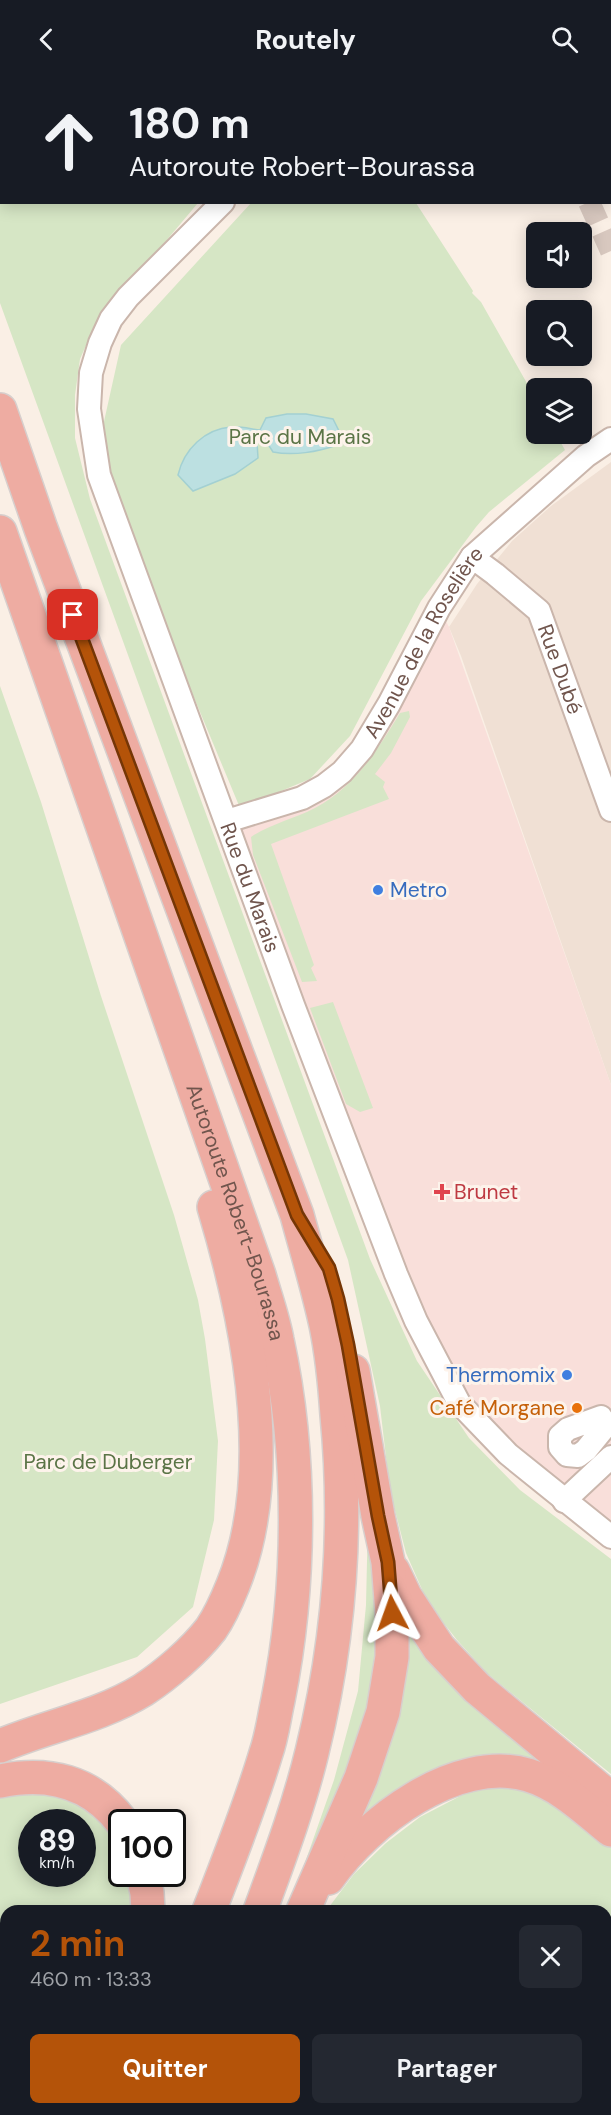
<!DOCTYPE html>
<html lang="fr">
<meta charset="utf-8">
<style>
body{margin:0;font-family:"DM Sans",sans-serif;background:#242831;color:#f1f3f6;height:100vh;display:flex;flex-direction:column;font-size:22px;white-space:nowrap}
*{box-sizing:border-box;margin:0}
p{font-size:20px;color:#9ea1a6}
.icon{flex:none;width:33px;height:33px;fill:none;stroke:currentColor;stroke-width:2;stroke-linecap:round;stroke-linejoin:round}
.map{position:relative;flex:1;overflow:hidden}
.side{position:absolute;left:0px;top:1827px;width:612px;height:210px;display:flex;flex-direction:column;background:#171b24;border-radius:18px 18px 0 0;box-shadow:0 3px 15px #0003}
.side>*{flex:none}
.guide{position:absolute;left:0px;top:0px;width:612px;height:126px;box-shadow:0 3px 15px #0003;background:#171b24;color:#f1f3f6;overflow:hidden}
.buttons{position:absolute;left:526px;top:144px;display:grid;gap:12px}
.buttons a{display:grid;place-items:center;width:66px;height:66px;border-radius:9px;background:#171b24;box-shadow:0 3px 15px #0003;font-size:30px}
.speed{position:absolute;left:18px;top:1731px;display:flex;gap:12px;font-size:30px;font-weight:700;text-align:center}
.speed>*{display:grid;place-content:center;width:78px;height:78px;border-radius:50%;background:#171b24;box-shadow:0 3px 15px #0003;line-height:1}
.speed small{font-size:15px;font-weight:400}
.speed .limit{border:3px solid #111;border-radius:9px;background:#fff;color:#111}
.pin{position:absolute;display:grid;place-items:center;width:51px;height:51px;color:#fff;margin:-26px;border-radius:12px;box-shadow:0 3px 9px #0006}
.me{position:absolute;width:66px;margin:-33px;rotate:356deg;stroke-linejoin:round;filter:drop-shadow(0 0 4px #0008)}
.turn{display:flex;align-items:center;gap:21px;height:126px;padding:0 30px;font-size:27px}
.turn .icon{width:78px;height:78px;stroke-width:2.5}
.turn b{display:block;font-size:42px;line-height:51px}
.round{display:grid;place-items:center;flex:none;width:63px;height:63px;border-radius:9px;background:#242831}
.overview{display:flex;align-items:center;justify-content:space-between;height:102px;padding:0 30px}
h1{font-size:36px;font-weight:700;line-height:45px;color:#b45309}
.action{display:flex;gap:12px;margin-top:auto;padding:12px 30px}
.action a{flex:1;height:69px;border-radius:9px;background:#b45309;color:#fff;font-size:24px;font-weight:700;line-height:69px;text-align:center}
.action a+a{background:#242831;color:#f1f3f6}
header{display:flex;justify-content:space-between;align-items:center;height:78px;padding:0 30px;background:#171b24;font-size:27px;font-weight:700}
.map>svg:first-child{display:block}
.residential{fill:#f0e0d4}
.commercial{fill:#f9dfda}
.green{fill:#d6e6c5;fill-rule:evenodd}
.water{fill:#bce0e1;stroke:#a3d0d2;stroke-width:1.5}
.lines{fill:none;stroke-linecap:round;stroke-linejoin:round}
.minor-tunnel{stroke:#d8c8bf;stroke-width:22;stroke-dasharray:22 11;stroke-linecap:butt}
.minor-casing{stroke:#cab6ac;stroke-width:26}
.major-casing{stroke:#d7cfcd;stroke-width:32}
.highway-casing{stroke:#d7cfcd;stroke-width:36}
.minor{stroke:#fff;stroke-width:22}
.major{stroke:#f2cba4;stroke-width:28}
.highway{stroke:#eeaca2;stroke-width:33}
.highway-bridge-casing{stroke:#d7cfcd;stroke-width:36;stroke-linecap:butt}
.highway-bridge{stroke:#eeaca2;stroke-width:33}
.route-casing{stroke:#753606;stroke-width:15}
.route{stroke:#b45309;stroke-width:10}
.shop-dot{fill:#3f7fe0;stroke:#fdf3eb;stroke-width:2}
.health-dot{fill:#e0444e;stroke:#fdf3eb;stroke-width:2}
.food-dot{fill:#e8710a;stroke:#fdf3eb;stroke-width:2}
.labels{text-anchor:middle;dominant-baseline:central;stroke-width:6;stroke-linejoin:round;paint-order:stroke}
.park-label{font-size:21px;fill:#5a7446;stroke:#fdf3eb}
.street-label{font-size:21px;fill:#70554d;stroke:#fdf3eb}
.shop-label{font-size:21px;fill:#366cbe;stroke:#fdf3eb;text-anchor:start}
.health-label{font-size:21px;fill:#be3a42;stroke:#fdf3eb;text-anchor:start}
.food-label{font-size:21px;fill:#c56008;stroke:#fdf3eb;text-anchor:end}
</style>
<header><svg class="icon" aria-label="back" viewBox="0 0 24 24"><path d="M15 5l-7 7 7 7"/></svg>Routely<svg class="icon" aria-label="search" viewBox="0 0 24 24"><circle cx="10" cy="10" r="6"/><path d="M15 15l6 6"/></svg></header>
<div class="map">
<svg width="611" height="2037" viewBox="0 0 611 2037">
<rect width="100%" height="100%" fill="#faefe5"/>
<path class="residential" d="M611,384V1007L461,578L449,549L477,506L512,463L551,428Z"/>
<path class="commercial" d="M439,530L449,549L611,1007V1459L459,1325L227,743L342,694Z"/>
<path class="green" d="M0,0H305L2,2V124L198,125L95,247L80,281L75,317V360L90,421L370,1181L417,1283L469,1360L520,1412L611,1481V1696L488,1596L457,1562L428,1525L406,1475L390,1413L380,1328L348,1182L0,225Z
M251,125H416L473,213L472,215L481,224L537,323V356H556L565,372L489,434L476,449L421,523L350,658L310,701L240,730L153,521L110,409L103,348L121,267Z
M0,608L41,724L101,918L174,1137L198,1222L205,1261L218,1363L214,1442L193,1529L137,1579L0,1626Z
M409,633L410,639L391,675L375,696L385,704L383,709L389,721L271,766L314,887L311,890L317,903L302,904L253,777L251,759C270,746 294,741 315,730C355,709 377,672 400,635Z
M333,924L373,1030L360,1034L346,1026L310,930Z
M368,1439H379V1633L288,1833L334,1702L358,1613L366,1527Z
M398,1539L560,1686H511L346,1762Z
M516,1708L548,1717L611,1764V1936L606,1943V1833H326L354,1796L386,1765L420,1739L470,1713Z
M13,1713L73,1719L116,1756L121,1770L122,1796H128L134,1833H6V1973L0,1969V1716ZM32,1744H82V1796H32Z
M229,2031H536L531,2037H226Z"/>
<path class="water" d="M287,336H306L333,341L339,353L337,367C318,374 293,378 273,374L266,363L257,364L258,380L235,396L193,413L178,397C184,371 205,351 231,349C240,348 251,351 260,352L266,340Z"/>
<g class="lines">
<path class="minor-tunnel" d="M528,0L529,2
M589,124L611,173"/>
<defs>
<g id="minor">
<path d="M326,2V0"/>
<path id="s1" d="M223,124L128,219L111,241L100,265L91,295L89,331L99,397L293,927L396,1196L416,1243L459,1325L508,1376L611,1459"/>
<path id="s2" d="M472,479L495,496L539,533L611,732"/>
<path id="s3" d="M227,743L302,720L324,708L342,694L362,671L389,626L439,530L472,479L586,378L611,361"/>
<path d="M601,1339L568,1351L560,1358V1369L567,1377L578,1378L586,1372L608,1345"/>
<path d="M564,1423L611,1379"/>
<path d="M606,1980L611,1973"/>
<path d="M561,2037L565,2031"/>
</g>
<path id="major" d="M0,2003L6,2004
M0,2034L19,2037"/>
<g id="highway">
<path d="M0,332L41,451L297,1137C307,1174 318,1210 326,1247C332,1276 335,1307 337,1337C348,1450 339,1564 312,1674C299,1728 279,1781 260,1833"/>
<path id="s4" d="M0,454L259,1197C265,1218 273,1240 277,1262C302,1377 301,1507 278,1622C274,1640 272,1658 266,1675C250,1729 229,1781 209,1833"/>
<path d="M393,1493L405,1518L439,1570L477,1610L611,1721"/>
<path d="M0,1668C47,1648 99,1639 143,1612C166,1597 194,1573 211,1551C220,1538 227,1522 233,1507C279,1394 248,1242 214,1129"/>
<path d="M0,1703C48,1693 91,1703 122,1744"/>
<path d="M143,1796L147,1815L148,1833"/>
<path d="M328,1800C367,1744 456,1676 528,1697C561,1707 585,1731 611,1752"/>
<path d="M303,1833L361,1700L383,1634L392,1579V1535L388,1484L378,1438L353,1293"/>
<path d="M0,1985L6,1988"/>
<path d="M188,2037L190,2031"/>
</g>
</defs>
<use href="#minor" class="minor-casing"/>
<use href="#major" class="major-casing"/>
<use href="#highway" class="highway-casing"/>
<use href="#minor" class="minor"/>
<use href="#major" class="major"/>
<use href="#highway" class="highway"/>
<defs>
<path id="highway-bridge" d="M129,2037L131,2031"/>
</defs>
<use href="#highway-bridge" class="highway-bridge-casing"/>
<use href="#highway-bridge" class="highway-bridge"/>
</g>
<g class="lines">
<defs>
<path id="route" d="M73,537L297,1137L329,1190L338,1221L348,1267L378,1438L388,1484L392,1535"/>
</defs>
<use href="#route" class="route-casing"/>
<use href="#route" class="route"/>
</g>
<g class="shop-dot">
<circle cx="378" cy="812" r="6"/>
<circle cx="567" cy="1297" r="6"/>
</g>
<path class="health-dot" d="M439 1105h6v6h6v6h-6v6h-6v-6h-6v-6h6z"/>
<circle class="food-dot" cx="577" cy="1330" r="6"/>
<g class="labels">
<g class="park-label">
<text x="300" y="359">Parc du Marais</text>
<text x="108" y="1384">Parc de Duberger</text>
</g>
<g class="street-label">
<text stroke="none"><textPath href="#s3" startOffset="280">Avenue de la Roselière</textPath></text>
<text stroke="none"><textPath href="#s2" startOffset="148">Rue Dubé</textPath></text>
<text stroke="none"><textPath href="#s1" startOffset="762">Rue du Marais</textPath></text>
<text stroke="none"><textPath href="#s4" startOffset="720">Autoroute Robert-Bourassa</textPath></text>
</g>
<g class="shop-label">
<text x="390" y="812">Metro</text>
<text x="555" y="1297" text-anchor="end">Thermomix</text>
</g>
<g class="health-label">
<text x="454" y="1114">Brunet</text>
</g>
<g class="food-label">
<text x="565" y="1330">Café Morgane</text>
</g>
</g>
</svg>
<div class="buttons">
<a><svg class="icon" aria-label="sound" viewBox="0 0 24 24"><path d="M4 9h4l5-4v14l-5-4H4zM17 9q2 3 0 6"/></svg></a>
<a><svg class="icon" aria-label="search" viewBox="0 0 24 24"><circle cx="10" cy="10" r="6"/><path d="M15 15l6 6"/></svg></a>
<a><svg class="icon" aria-label="layers" viewBox="0 0 24 24"><path d="M12 4l9 5-9 5-9-5zM3 14l9 5 9-5"/></svg></a>
</div>
<div class="speed"><div>89<small>km/h</small></div><div class="limit">100</div></div>
<div class="pin" style="left:73px;top:537px;background:#d93025"><svg class="icon" aria-label="arrive" viewBox="0 0 24 24"><path d="M6 21V4h12l-3 4 3 4H6"/></svg></div>
<svg class="me" style="left:392px;top:1535px" viewBox="-20 -20 40 40"><path d="M0-17L14 15 0 8-14 15z" fill="#b45309" stroke="#fff" stroke-width="4"/></svg>
<div class="guide">
<div class="turn"><svg class="icon" aria-label="ahead" viewBox="0 0 24 24"><path d="M12 20V5M6 11l6-6 6 6"/></svg><div><b>180 m</b>Autoroute Robert-Bourassa</div></div>
</div>
<section class="side">
<div class="overview"><div><h1>2 min</h1><p>460 m · 13:33</p></div><a class="round"><svg class="icon" aria-label="close" viewBox="0 0 24 24"><path d="M6 6l12 12M18 6L6 18"/></svg></a></div>
<div class="action"><a>Quitter</a><a>Partager</a></div>
</section>
</div>
